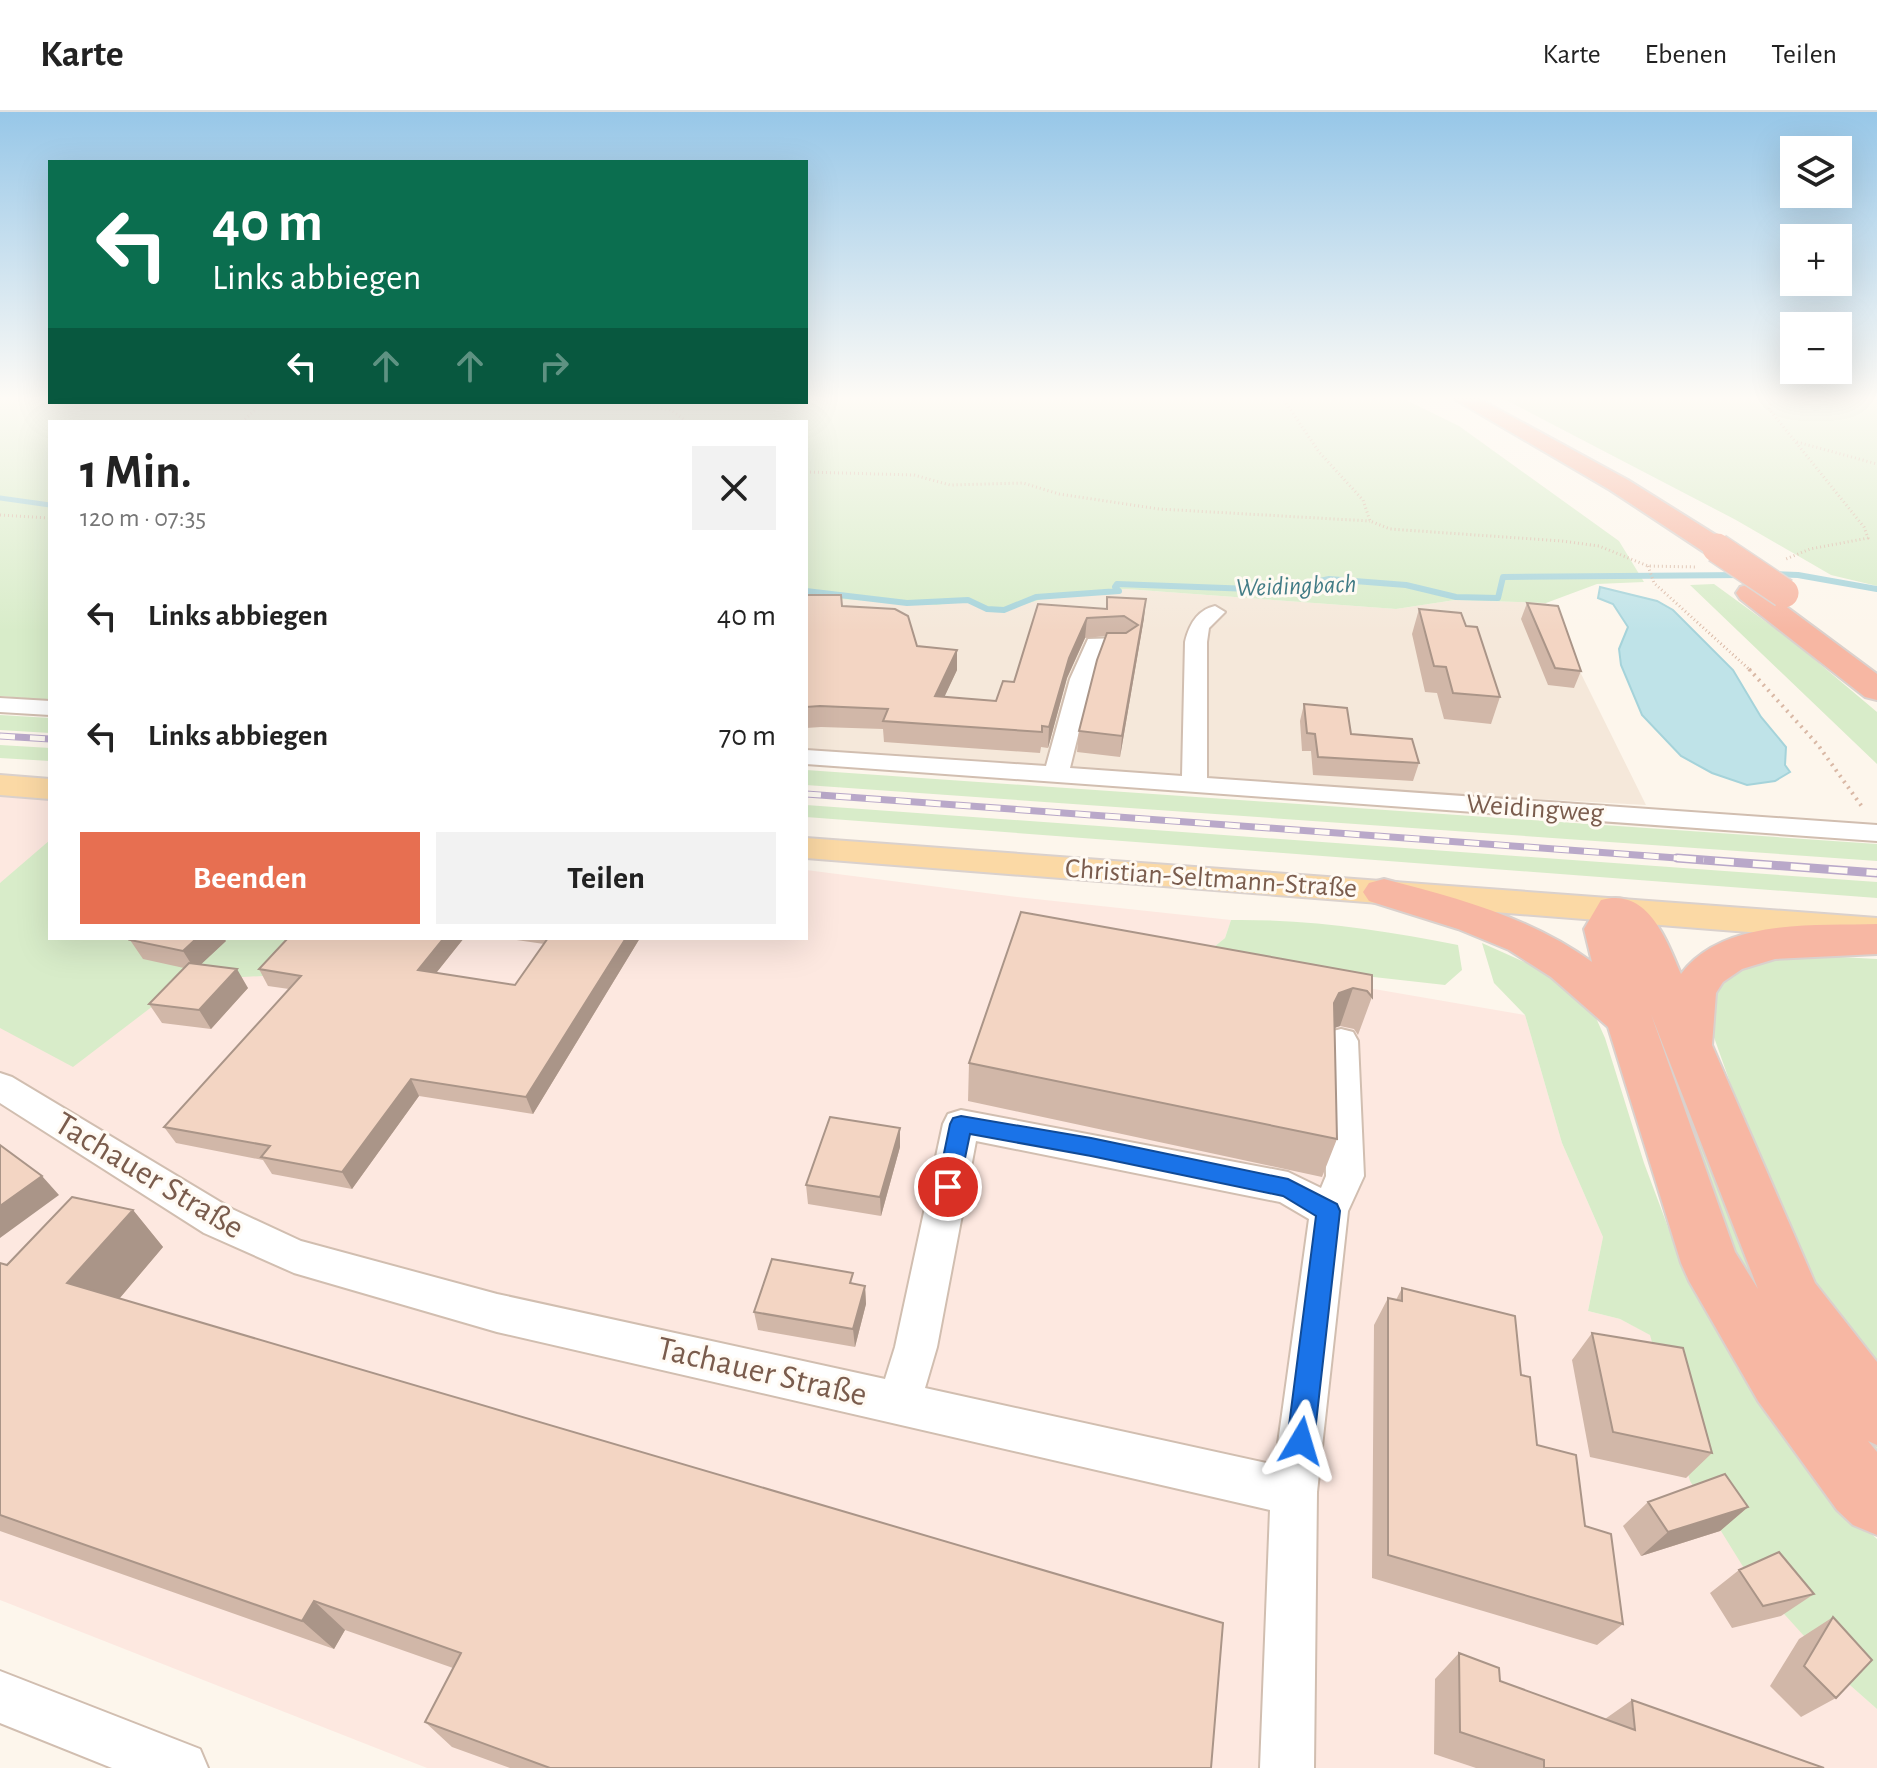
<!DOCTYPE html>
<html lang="de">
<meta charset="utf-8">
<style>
body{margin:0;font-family:"Alegreya Sans",sans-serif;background:#f2f2f2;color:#222;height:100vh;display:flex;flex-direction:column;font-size:30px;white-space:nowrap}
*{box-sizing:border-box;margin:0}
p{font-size:26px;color:#767676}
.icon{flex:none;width:44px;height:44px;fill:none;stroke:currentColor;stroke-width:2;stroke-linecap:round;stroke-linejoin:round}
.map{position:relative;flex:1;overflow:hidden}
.details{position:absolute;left:48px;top:308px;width:760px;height:520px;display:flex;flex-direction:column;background:#fff;border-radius:0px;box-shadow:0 8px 32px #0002}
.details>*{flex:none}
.guide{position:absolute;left:48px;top:48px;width:760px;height:244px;border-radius:0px;box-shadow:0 8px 32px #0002;background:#0b6e4f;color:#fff;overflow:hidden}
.fabs{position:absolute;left:1780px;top:24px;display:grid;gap:16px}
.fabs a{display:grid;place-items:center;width:72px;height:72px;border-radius:0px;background:#fff;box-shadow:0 8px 32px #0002;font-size:40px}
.pin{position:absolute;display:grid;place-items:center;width:68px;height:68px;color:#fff;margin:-34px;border:4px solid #fff;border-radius:50%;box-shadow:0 2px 8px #0007}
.me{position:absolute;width:88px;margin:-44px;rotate:7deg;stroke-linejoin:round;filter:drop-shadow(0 0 6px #0008)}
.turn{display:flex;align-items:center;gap:28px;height:168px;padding:0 32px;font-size:36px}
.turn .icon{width:104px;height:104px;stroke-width:2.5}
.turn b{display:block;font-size:56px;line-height:68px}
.lanes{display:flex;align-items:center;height:76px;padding:0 32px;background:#0003;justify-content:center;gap:40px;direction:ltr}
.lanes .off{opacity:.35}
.round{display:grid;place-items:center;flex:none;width:84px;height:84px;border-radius:0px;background:#f2f2f2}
.headline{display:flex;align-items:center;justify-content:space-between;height:136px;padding:0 32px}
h1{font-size:48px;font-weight:700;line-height:60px}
.cta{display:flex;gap:16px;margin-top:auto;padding:16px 32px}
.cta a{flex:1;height:92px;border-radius:0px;background:#e76f51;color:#fff;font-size:32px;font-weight:700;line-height:92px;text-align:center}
.cta a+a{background:#f2f2f2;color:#222}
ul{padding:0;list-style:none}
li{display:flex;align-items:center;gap:24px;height:120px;padding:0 32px}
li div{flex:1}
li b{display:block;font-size:30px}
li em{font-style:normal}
header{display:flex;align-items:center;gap:48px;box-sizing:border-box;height:112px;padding:0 40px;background:#fff;border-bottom:2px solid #e0e0e0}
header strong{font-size:38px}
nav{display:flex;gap:44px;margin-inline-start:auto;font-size:28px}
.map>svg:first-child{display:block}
.residential{fill:#f5e8da}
.commercial{fill:#fde8e0}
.green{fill:#d8ecc9}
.water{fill:#bfe3e8;stroke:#a5d3da;stroke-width:2}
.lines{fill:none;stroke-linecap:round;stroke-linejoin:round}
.stream-far1{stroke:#a5d3da;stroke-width:5}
.stream{stroke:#a5d3da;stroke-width:6}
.minor-casing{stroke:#d1beb0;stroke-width:4}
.major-casing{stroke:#dad1cd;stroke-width:4}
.highway-casing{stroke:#dad1cd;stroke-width:4}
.path-far1{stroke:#d9b8a5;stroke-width:3;stroke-dasharray:1 3;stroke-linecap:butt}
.path{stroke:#d9b8a5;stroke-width:4;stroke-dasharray:2 5;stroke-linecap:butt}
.minor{fill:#fff;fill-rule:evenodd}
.major{fill:#fbd9a5;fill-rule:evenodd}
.highway{fill:#f7b7a3;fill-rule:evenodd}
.rail-far1-casing{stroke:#b9a8c9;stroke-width:7}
.rail-casing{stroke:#b9a8c9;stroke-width:9}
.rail-far1{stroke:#fffaf3;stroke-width:5;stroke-dasharray:15;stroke-linecap:butt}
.rail{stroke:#fffaf3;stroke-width:6;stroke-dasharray:19;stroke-linecap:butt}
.highway-bridge-casing{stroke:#dad1cd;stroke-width:32;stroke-linecap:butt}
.highway-bridge{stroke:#f7b7a3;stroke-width:29}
.wall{fill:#d1b7a8}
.shaded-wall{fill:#aa9588}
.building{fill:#f3d5c3;stroke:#aa9588;stroke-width:2}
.route{fill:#1a73e8;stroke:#114b97;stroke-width:2}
.labels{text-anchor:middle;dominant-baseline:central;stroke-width:6;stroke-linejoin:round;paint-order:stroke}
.far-water-label{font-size:26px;font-style:italic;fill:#437c86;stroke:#fffaf3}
.street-label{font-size:28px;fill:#7a5c4d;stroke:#fffaf3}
.near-street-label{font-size:34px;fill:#7a5c4d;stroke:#fffaf3}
</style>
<header>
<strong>Karte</strong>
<nav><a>Karte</a><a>Ebenen</a><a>Teilen</a></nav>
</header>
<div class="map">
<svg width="1877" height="1656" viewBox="0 0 1877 1656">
<rect width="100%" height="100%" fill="#fdf6ec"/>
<path class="residential" d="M1126,477L1396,497L1455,488L1546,491L1646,693L1297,674L806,638V485L937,493L966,489L985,498L1003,499L1046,486Z"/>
<path class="commercial" d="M0,683L50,688V826H806V758L1017,785L1231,808L1225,826L1214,835L1229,858L1374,877L1525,903L1562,1031L1603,1125L1588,1199L1620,1207L1657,1226L1843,1567L1877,1597V1656H427L0,1488Z"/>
<path class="green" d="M0,288H1406L1459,314L1619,429L1644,470L1597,472L1546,491L1455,488L1396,497L1126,477L1046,486L1003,499L985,498L966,489L937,493L806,485V310H50V588L0,584Z
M1506,288H1877V474L1831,463L1736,408Z
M1714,472L1795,531L1877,600V652L1690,473Z
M0,603L50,606V621L0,618Z
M0,633L50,636V649L0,646Z
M806,658L1877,732V749L806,673Z
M806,693L1877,770V786L806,705Z
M50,728V826H298L263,864L187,868L73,955L0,916V771Z
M1231,808C1308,807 1383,818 1458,833L1462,858L1445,873L1329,860L1214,835L1225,826Z
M1482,831L1549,861L1592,897L1605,926L1644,1051L1674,1131L1753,1282L1842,1394L1877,1427V1597L1843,1567L1747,1461L1690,1369L1650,1223L1620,1207L1588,1199L1603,1125L1562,1031L1525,903L1494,871Z
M1804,843L1877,847V1262L1850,1229L1799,1143L1743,1007L1710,914L1711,889L1721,871L1734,858L1754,849Z
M1635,874L1646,876L1877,1329V1353L1798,1256L1725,1124Z"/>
<path class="water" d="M1600,475L1657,489L1673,498L1733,558L1761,605L1786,635L1785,653L1790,660L1775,669L1747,673L1712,661L1681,644L1642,603L1621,553L1619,537L1628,515L1613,492L1598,486Z"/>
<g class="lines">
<path class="stream-far1" d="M0,386L50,393"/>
<path class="stream" d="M1770,462L1798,463L1877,477
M806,479L907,491L968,488L987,497L1004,498L1036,485L1119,479L1115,475L1117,472L1279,478L1329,467L1406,473L1456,485L1498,486L1503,465L1744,463"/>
<defs>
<path id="minor" d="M1215,494L1225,500L1209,516L1207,530V666L1877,713V729L806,652V638L1046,654L1070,567L1088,527L1122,526L1133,532L1122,538H1103L1092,567L1070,656L1182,664L1185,530C1189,513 1197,498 1215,494Z
M0,586L50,589V603L0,600Z
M1341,917L1353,920L1358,929L1364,1064L1348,1099L1317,1380L1314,1656H1260L1270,1398L497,1220L294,1161L204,1121L0,991V961L12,965L232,1097L301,1129L497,1182L885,1267L895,1235L943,1012L948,1002L961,998L1288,1060L1321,1076L1326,1064L1324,929L1329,920ZM976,1029L1280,1090L1309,1107L1275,1353L925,1276L937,1235Z
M0,1559L200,1637L208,1656H112L0,1611Z"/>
<path id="major" d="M0,663L50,667V687L0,683Z
M806,726L1877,806V830L806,746Z"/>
<path id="highway" d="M1456,288H1481L1628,368L1727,430L1730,436L1727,442H1707L1610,378Z
M1750,472L1760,475L1877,562V588L1865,585L1740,487L1736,481L1740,475Z
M1384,767C1457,786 1530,805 1592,850L1584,817L1601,788C1648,775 1666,827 1681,862C1723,806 1814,814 1877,812V842L1775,847L1742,857L1723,870L1716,881L1712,933L1815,1171L1877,1250V1333L1868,1329L1877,1340V1423L1853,1413L1837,1398L1758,1289L1689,1169L1681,1151L1608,915L1551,865L1509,838L1458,817L1369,789L1363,780L1369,771ZM1651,902L1758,1177L1735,1140Z"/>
</defs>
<use href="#minor" class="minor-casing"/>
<use href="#major" class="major-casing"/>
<use href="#highway" class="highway-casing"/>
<path class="path-far1" d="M1284,288L1319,340L1363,388L1370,409L1390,417L1562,429L1599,434L1648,454L1697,455
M1770,288L1769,297L1864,415L1868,426L1810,437L1786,447
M626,290L671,298L687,310
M242,310L256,297L253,290
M1797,330L1877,352
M806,360L914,363L950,373L1023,371L1059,382L1159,397L1370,409
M0,403L50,406
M1648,454L1654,471L1751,559"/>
<path class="path" d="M1749,557L1818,633L1863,696"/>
<use href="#minor" class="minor"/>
<use href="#major" class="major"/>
<use href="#highway" class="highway"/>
<defs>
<path id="rail-far1" d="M0,624L50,627
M806,682L1704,748"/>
<path id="rail" d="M1677,746L1877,761"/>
</defs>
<use href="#rail-far1" class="rail-far1-casing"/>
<use href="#rail" class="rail-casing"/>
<use href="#rail-far1" class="rail-far1"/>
<use href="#rail" class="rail"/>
<defs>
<path id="highway-bridge" d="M1717,436L1784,481"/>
</defs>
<use href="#highway-bridge" class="highway-bridge-casing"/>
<use href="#highway-bridge" class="highway-bridge"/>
</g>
<path class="wall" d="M806,483L842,494L917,534L957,558L944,585L996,589L1014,570L1038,492L1144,506L1120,645L1077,640L1079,619L1106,524L1085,526L1067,566L1048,636L1041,635L1040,641L884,630L883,617L821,615L806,616Z
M1527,491L1581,559L1574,576L1548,573L1521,507Z
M1419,497L1466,514L1500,585L1491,612L1444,607L1437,581L1425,580L1412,522Z
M1304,592L1351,622L1419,651L1413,669L1313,663L1311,639H1302L1300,609Z
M464,826L436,861L515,873L544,832L503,826H640L533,1002L419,984L352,1077L272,1062L263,1048L176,1031L164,1015L289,877L268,874L259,857Z
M130,828L226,829L201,852L248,876L211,917L162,911L149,892L184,856L143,847Z
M1372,863V885L1358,923L1354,917L1340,914L1334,916L1337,1027L1322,1065L968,989L969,951Z
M900,1035L881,1104L808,1092L806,1073Z
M133,1098L163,1135L119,1187L1211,1656H510L452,1635L425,1610L453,1556L345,1518L334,1537L0,1419V1151L7,1153Z
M854,1172L865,1174L866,1192L855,1235L758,1218L754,1200Z
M1402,1176L1521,1263L1537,1333L1585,1414L1623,1512L1597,1533L1372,1466L1374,1213L1388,1186L1396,1188Z
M1592,1221L1712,1341L1686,1366L1590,1345L1572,1248Z
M1648,1390L1748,1395L1720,1419L1641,1444L1623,1414Z
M1739,1458L1814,1482L1781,1504L1732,1516L1710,1481Z
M1833,1505L1836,1586L1801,1605L1770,1574L1799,1527Z
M1459,1541L1500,1569L1605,1607L1632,1588L1824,1656H1476L1434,1642L1435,1567Z"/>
<path class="shaded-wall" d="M1146,487L1144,506L1120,645L1122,624Z
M1087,506L1085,526L1067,566L1048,636L1049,615L1069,546Z
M957,538V558L935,605V584Z
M197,826H224L226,829L195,858L183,839Z
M444,826H464L425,875L418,858Z
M626,826H640L533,1002L526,985Z
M237,857L248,876L211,917L199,898Z
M1353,876L1340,914L1326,919L1334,891L1339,881Z
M411,967L419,984L352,1077L342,1060Z
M900,1016V1035L881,1104L880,1085Z
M42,1064L59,1083L0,1126V1094Z
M133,1098L163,1135L102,1207L67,1171Z
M865,1174L866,1192L855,1235L853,1217Z
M1748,1395L1720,1419L1641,1444L1668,1420Z
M314,1489L345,1518L334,1537L302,1509Z"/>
<path class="building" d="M806,483H841L842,494L895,497L908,504L917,534L957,538L935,584L996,589L1003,569L1014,570L1038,492L1107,497V485L1146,487L1122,624L1079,619L1097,548L1107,521H1126L1138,513L1124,504L1087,506L1069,546L1049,615L1042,614V620L883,609L888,597L820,594L806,595Z
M1527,491L1558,494L1581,559L1555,556Z
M1419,497L1461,501L1466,514L1477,515L1500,585L1453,581L1446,555L1434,554Z
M1304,592L1347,596L1351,622L1412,627L1419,651L1318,645L1315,622L1307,621Z
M1021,800L1372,863V885L1367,879L1353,876L1339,881L1334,891L1337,1027L969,951Z
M132,826H197L183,839L130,828Z
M288,826H444L418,858L515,873L548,826H626L526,985L411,967L342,1060L261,1045L270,1034L164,1015L301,864L259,857Z
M189,851L237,857L199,898L149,892Z
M830,1005L900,1016L880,1085L806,1073Z
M0,1033L42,1064L0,1094Z
M72,1085L133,1098L67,1171L1223,1511L1211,1656H550L425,1610L461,1541L314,1489L302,1509L0,1403V1151L7,1153Z
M772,1147L853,1161L850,1171L865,1174L853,1217L754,1200Z
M1402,1176L1515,1204L1521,1263L1530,1265L1537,1333L1576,1343L1585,1414L1611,1422L1623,1512L1388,1443V1186L1402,1189Z
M1592,1221L1683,1236L1712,1341L1613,1320Z
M1725,1362L1748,1395L1668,1420L1648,1390Z
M1779,1440L1814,1482L1763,1494L1739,1458Z
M1833,1505L1872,1548L1836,1586L1804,1554Z
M1459,1541L1499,1556L1500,1569L1635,1618L1632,1588L1824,1656H1544V1648L1460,1620Z"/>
<linearGradient id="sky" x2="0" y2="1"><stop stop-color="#97c7e8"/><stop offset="0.55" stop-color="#fefbf6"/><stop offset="1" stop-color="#fefbf6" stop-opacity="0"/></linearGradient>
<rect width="1877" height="520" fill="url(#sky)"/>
<path class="route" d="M961,1004L1091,1026L1288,1067L1337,1092L1340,1099L1314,1329L1310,1338L1301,1342L1291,1338L1287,1329L1316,1104L1283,1084L1091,1044L970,1022L959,1075L956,1082L948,1084L940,1082L937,1075L950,1012L953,1006Z"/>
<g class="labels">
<g class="far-water-label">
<text transform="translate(1296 474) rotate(-2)">Weidingbach</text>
</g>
<g class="street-label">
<text transform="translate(1535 697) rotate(4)">Weidingweg</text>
<text transform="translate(1211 767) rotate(4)">Christian-Seltmann-Straße</text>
</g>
<g class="near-street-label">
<text transform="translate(149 1064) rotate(31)">Tachauer Straße</text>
<text transform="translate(762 1260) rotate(13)">Tachauer Straße</text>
</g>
</g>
</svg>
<div class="fabs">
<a><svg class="icon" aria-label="layers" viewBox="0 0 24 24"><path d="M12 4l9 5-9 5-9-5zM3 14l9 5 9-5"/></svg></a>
<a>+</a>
<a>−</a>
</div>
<div class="pin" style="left:948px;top:1075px;background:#d93025"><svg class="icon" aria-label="arrive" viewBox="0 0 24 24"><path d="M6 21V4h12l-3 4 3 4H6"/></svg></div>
<svg class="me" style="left:1301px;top:1329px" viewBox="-20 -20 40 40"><path d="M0-17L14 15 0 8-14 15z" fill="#1a73e8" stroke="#fff" stroke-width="4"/></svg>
<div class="guide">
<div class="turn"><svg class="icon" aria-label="left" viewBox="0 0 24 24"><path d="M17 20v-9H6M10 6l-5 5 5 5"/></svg><div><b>40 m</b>Links abbiegen</div></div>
<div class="lanes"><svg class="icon" aria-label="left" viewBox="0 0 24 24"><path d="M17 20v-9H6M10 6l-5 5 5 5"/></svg><svg class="icon off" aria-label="ahead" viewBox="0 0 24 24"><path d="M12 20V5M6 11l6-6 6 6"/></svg><svg class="icon off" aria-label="ahead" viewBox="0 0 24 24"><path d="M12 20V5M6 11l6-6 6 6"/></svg><svg class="icon off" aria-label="right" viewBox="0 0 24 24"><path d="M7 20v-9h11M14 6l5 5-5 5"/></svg></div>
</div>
<section class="details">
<div class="headline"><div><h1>1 Min.</h1><p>120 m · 07:35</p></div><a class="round"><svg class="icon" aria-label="close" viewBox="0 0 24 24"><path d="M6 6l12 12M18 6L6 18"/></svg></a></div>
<ul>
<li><svg class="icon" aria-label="left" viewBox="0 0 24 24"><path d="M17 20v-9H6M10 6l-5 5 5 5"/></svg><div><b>Links abbiegen</b></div><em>40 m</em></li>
<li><svg class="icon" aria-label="left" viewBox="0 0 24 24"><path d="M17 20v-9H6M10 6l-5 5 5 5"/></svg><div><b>Links abbiegen</b></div><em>70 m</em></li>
</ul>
<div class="cta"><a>Beenden</a><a>Teilen</a></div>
</section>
</div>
